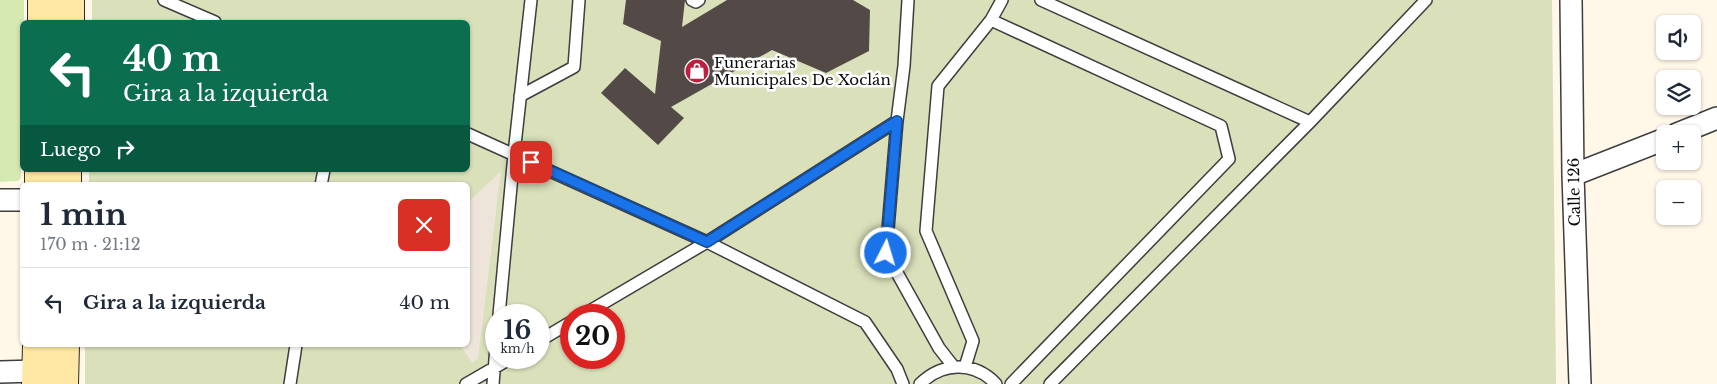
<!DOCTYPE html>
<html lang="es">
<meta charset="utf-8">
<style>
body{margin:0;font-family:"Libre Baskerville",serif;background:#f2f2f3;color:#1f2937;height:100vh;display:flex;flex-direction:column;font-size:19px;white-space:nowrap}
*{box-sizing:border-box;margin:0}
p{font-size:16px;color:#747a83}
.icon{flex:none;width:28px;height:28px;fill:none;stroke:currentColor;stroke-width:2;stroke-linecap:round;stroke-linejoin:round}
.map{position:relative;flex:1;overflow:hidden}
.panel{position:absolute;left:20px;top:182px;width:450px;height:165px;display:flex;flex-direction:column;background:#fff;border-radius:8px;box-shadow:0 1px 4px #0004}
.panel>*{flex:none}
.top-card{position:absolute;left:20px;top:20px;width:450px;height:152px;border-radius:8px;box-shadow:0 1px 4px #0004;background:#0b6e4f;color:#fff;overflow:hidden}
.fabs{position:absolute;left:1656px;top:15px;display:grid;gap:10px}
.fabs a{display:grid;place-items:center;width:45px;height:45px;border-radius:8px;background:#fff;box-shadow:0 1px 4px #0004;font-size:25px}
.speed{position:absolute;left:485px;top:304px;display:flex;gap:10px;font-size:25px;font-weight:700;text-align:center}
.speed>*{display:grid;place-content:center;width:65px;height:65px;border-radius:50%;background:#fff;box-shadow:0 1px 4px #0004;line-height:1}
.speed small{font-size:12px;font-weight:400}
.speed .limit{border:8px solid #d22;background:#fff;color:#111}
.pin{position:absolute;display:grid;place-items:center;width:42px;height:42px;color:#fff;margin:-21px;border-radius:10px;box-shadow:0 2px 8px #0006}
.me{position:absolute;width:55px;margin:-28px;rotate:5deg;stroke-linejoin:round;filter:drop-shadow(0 0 4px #0008)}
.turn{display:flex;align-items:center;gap:18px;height:105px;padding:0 20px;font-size:22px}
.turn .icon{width:65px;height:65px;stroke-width:2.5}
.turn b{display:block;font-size:35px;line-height:42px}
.then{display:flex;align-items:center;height:48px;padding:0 20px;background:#0003;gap:10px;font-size:19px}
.round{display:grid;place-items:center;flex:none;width:52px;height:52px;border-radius:8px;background:#f2f2f3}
.head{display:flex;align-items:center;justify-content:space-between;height:85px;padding:0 20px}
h1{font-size:30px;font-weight:700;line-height:38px}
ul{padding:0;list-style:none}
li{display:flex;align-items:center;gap:15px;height:70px;padding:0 20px;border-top:1px solid #e0e1e3}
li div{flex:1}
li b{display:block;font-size:19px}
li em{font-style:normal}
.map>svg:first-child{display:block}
.green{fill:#d7e9b2}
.cemetery{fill:#d9e0ba;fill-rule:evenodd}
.plaza{fill:#ede5d9}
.building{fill:#534a47}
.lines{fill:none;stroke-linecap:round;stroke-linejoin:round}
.lane-casing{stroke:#3e3e3e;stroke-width:14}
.street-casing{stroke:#3e3e3e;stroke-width:24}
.secondary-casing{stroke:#2d2d2d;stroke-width:30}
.lane{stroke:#fff;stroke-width:11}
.street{stroke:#fff;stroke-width:21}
.secondary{stroke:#ffe8a3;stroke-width:28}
.route-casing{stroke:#114b97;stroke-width:12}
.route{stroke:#1a73e8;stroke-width:9}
.labels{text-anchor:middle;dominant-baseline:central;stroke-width:5;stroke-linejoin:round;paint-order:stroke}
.poi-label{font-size:15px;fill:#0b0b0b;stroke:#fff;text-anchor:start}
.street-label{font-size:15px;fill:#0b0b0b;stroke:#fff}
</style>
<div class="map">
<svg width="1717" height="384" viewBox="0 0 1717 384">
<rect width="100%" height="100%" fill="#fff7e8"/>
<path class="green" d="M0,0H24V22H22L21,178L18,181L0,182Z"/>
<path class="cemetery" d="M92,0H1552L1556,384H85V345H468V185H89V170H468V22H92ZM496,315H539V358H496ZM571,315H614V358H571Z"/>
<path class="plaza" d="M501,171L478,359L472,363L460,345H468V202Z"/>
<path class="building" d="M626,0H685L682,27L727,0H853L870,10L869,51L826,73L772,50L671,107L684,118L658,145L601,93L625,68L655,94L661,41L623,24Z"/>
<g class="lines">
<defs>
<path id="lane" d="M164,0L215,22
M692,0L696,2L699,0
M908,0L904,66L897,121L886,253L939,348L953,366
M1041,0L1310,122
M991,20L1002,0
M520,96L574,67L579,0
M468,134L707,242L865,322L897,369L903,384
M321,185L324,170
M499,315L514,154L531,0
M583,315L707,242L897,121
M539,341L571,322
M965,367L973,341L926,231L938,86L991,20L1221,126L1229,159L1011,384
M290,384L296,345
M466,384L511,358
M493,384L496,347
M920,384C942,362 974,361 996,384
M1050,384L1310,122L1426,0"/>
<path id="street" d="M1571,0L1573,175L1580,384
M1677,134L1717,118
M1573,175L1665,139
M0,200H22
M0,372L36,371"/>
<path id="secondary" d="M42,22V0
M70,22V0
M39,185V170
M67,185V170
M36,384L37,345
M64,384L65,345"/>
</defs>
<use href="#lane" class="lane-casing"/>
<use href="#street" class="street-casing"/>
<use href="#secondary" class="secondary-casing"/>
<use href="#lane" class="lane"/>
<use href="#street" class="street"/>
<use href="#secondary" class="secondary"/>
</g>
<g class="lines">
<defs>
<path id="route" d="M531,162L707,242L897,121L886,253"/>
</defs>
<use href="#route" class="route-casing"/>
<use href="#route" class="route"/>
</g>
<defs>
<symbol id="shop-disc" viewBox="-11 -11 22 22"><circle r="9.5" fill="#bd203e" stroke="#fff"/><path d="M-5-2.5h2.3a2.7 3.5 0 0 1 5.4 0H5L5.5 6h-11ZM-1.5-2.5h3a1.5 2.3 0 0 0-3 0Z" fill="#fff"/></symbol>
</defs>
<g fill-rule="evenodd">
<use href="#shop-disc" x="683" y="57" width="28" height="28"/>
</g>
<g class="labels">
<g class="poi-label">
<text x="714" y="62">Funerarias<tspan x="714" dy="17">Municipales De Xoclán</tspan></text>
</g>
<g class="street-label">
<text transform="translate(1574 192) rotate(-91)">Calle 126</text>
</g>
</g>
</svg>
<div class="fabs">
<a><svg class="icon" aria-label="sound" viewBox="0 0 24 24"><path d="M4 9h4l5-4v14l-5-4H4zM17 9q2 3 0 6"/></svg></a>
<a><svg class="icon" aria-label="layers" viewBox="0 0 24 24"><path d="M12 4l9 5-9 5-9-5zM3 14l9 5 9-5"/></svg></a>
<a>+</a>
<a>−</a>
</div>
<div class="speed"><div>16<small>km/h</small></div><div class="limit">20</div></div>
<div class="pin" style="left:531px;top:162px;background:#d93025"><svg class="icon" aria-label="arrive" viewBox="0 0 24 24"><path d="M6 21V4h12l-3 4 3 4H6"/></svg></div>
<svg class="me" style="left:886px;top:253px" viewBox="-20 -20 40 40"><circle r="17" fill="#1a73e8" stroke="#fff" stroke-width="3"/><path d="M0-11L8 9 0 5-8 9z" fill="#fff"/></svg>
<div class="top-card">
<div class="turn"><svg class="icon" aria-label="left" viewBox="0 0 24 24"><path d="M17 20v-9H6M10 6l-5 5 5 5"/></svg><div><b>40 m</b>Gira a la izquierda</div></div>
<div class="then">Luego<svg class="icon" aria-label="right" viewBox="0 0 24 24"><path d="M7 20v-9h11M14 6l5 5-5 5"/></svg></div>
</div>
<section class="panel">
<div class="head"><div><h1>1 min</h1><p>170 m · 21:12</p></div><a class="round" style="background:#d93025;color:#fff"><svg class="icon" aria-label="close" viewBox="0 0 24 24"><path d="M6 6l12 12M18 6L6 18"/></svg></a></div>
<ul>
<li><svg class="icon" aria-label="left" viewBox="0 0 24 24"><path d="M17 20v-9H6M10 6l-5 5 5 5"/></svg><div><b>Gira a la izquierda</b></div><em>40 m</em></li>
</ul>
</section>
</div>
